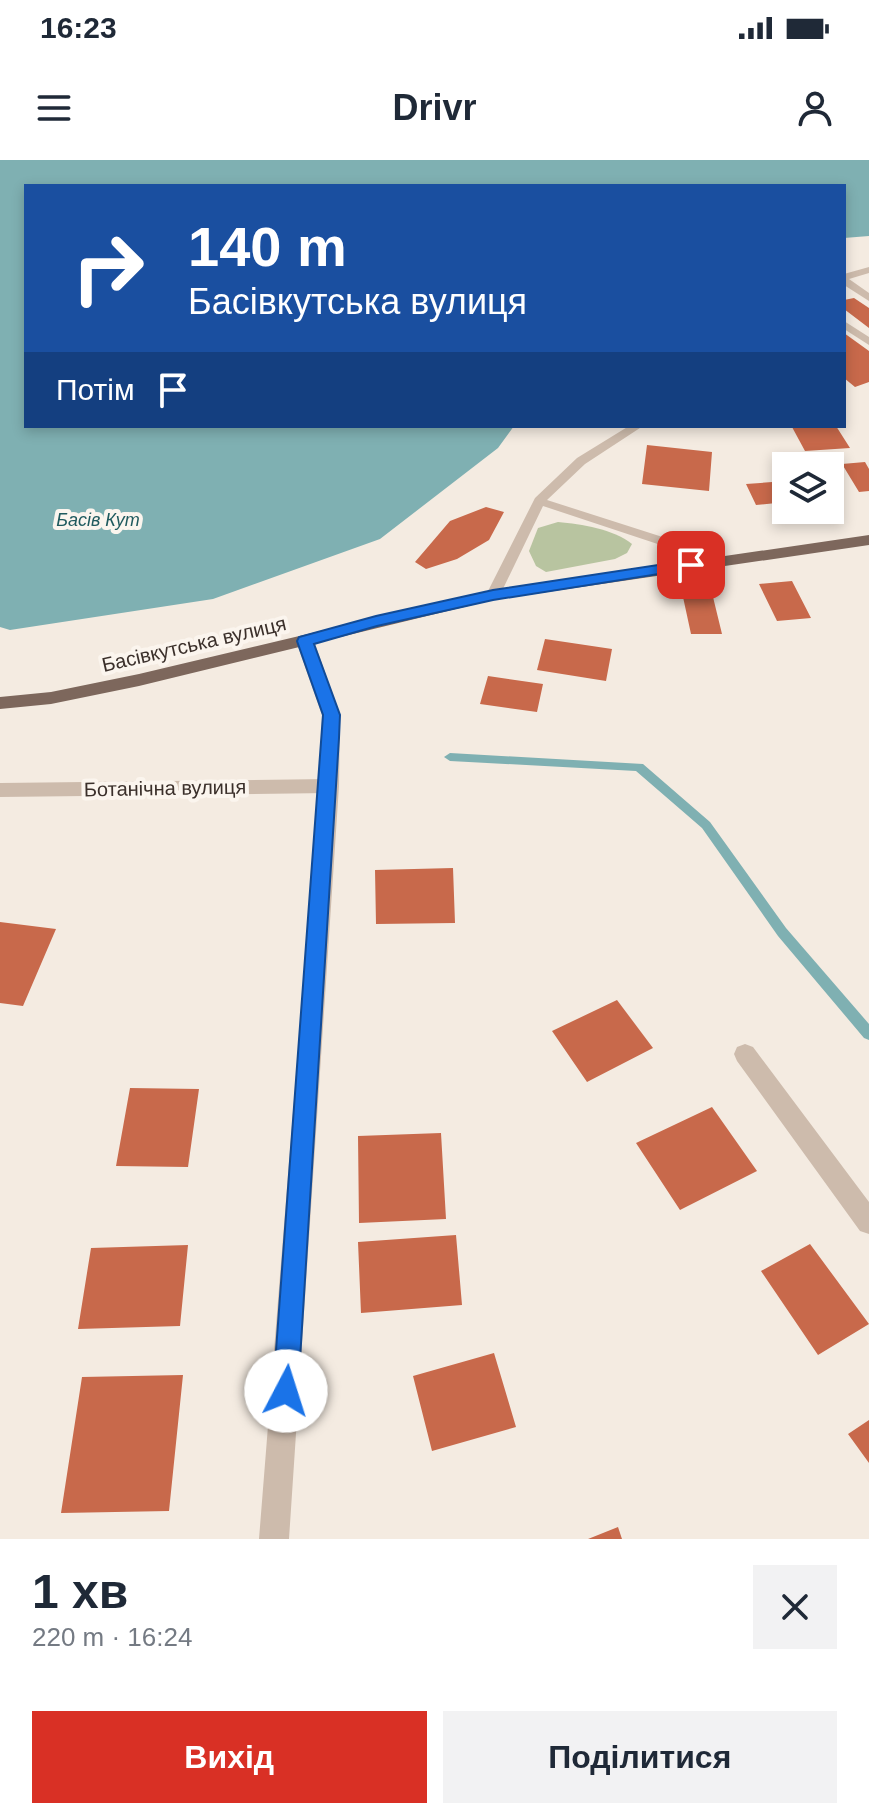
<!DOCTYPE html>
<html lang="uk">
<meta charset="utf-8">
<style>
body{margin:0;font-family:Arial,sans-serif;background:#f2f2f3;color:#1f2937;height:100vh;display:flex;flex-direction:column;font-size:30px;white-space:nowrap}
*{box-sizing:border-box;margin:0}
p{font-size:26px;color:#747a83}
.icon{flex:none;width:44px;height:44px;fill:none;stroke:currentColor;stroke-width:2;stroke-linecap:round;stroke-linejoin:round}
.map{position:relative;height:1379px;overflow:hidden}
.drawer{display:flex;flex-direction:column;background:#fff;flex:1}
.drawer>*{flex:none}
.banner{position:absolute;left:24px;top:24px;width:822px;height:244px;border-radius:0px;box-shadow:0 4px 12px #0003;background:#1a4fa0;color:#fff;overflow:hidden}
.controls{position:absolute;left:772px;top:292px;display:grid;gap:16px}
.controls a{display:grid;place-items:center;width:72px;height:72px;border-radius:0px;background:#fff;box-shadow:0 4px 12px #0003;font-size:40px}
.pin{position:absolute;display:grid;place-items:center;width:68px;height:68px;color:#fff;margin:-34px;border-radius:16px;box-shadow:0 4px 12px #0006}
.me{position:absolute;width:88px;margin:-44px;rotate:5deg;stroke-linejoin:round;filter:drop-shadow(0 0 6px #0008)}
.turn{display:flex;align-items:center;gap:28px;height:168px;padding:0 32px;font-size:36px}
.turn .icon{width:104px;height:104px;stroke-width:2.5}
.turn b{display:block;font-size:56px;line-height:68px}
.then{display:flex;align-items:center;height:76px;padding:0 32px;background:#0003;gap:16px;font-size:30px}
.round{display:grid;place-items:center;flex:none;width:84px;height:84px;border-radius:0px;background:#f2f2f3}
.headline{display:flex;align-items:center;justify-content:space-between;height:136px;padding:0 32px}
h1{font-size:48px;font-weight:600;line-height:60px}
.primary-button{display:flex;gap:16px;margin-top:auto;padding:16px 32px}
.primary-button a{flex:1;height:92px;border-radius:0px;background:#d93025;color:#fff;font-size:32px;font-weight:600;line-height:92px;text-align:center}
.primary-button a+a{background:#f2f2f3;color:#1f2937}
.status{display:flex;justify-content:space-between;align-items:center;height:56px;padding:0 40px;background:#fff;direction:ltr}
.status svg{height:22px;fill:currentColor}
header{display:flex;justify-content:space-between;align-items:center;height:104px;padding:0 32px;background:#fff;font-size:36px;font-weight:600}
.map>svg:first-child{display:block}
.green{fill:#b8c4a0}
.water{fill:#7fb0b2}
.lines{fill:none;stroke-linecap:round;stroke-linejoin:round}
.stream{fill:#7fb0b2;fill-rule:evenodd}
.building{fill:#c8694b}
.service{fill:#cdbbac;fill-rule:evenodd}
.minor{fill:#cdbbac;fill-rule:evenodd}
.tertiary{fill:#cdbbac;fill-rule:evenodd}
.primary{fill:#7d675c;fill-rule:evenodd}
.route{fill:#1a73e8;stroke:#114b97;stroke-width:2}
.labels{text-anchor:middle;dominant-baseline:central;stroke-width:8;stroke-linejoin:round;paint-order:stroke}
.far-water-label{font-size:18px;font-style:italic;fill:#1f5a5e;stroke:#fbf5ee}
.street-label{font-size:20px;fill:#3b302b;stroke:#fbf5ee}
</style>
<div class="status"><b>16:23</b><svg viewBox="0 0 49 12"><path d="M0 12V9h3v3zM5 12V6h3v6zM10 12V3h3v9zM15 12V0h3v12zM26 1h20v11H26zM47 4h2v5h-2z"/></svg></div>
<header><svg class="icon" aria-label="menu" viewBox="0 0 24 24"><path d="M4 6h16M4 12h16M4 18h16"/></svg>Drivr<svg class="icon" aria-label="person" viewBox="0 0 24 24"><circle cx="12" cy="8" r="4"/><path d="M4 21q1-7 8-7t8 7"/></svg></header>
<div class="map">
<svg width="869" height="1379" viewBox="0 0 869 1379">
<rect width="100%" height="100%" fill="#f4ebe1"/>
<path class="green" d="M558,362C582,364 613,369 632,384L627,393L615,399L546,412L536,406L529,391L538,368Z"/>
<path class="water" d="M0,0H869V76L844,78V26H26V266H514L498,288L380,379L213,439L10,470L0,467Z"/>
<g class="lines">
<path class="stream" d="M450,593L643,604L710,662L786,768L869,864V880L864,878L778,776L702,668L636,611L450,601L444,597Z"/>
</g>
<path class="building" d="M854,138L869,148V168L844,149V140Z
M844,173L869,191V222L855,227L844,218Z
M836,266L850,288L805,291L792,267Z
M647,285L712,292L709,331L642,324Z
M865,302L869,309V331L859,332L842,304Z
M786,321V342L756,345L746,324Z
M486,347L504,352L489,380L457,399L426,409L415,402L450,361Z
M792,421L811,458L777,461L759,424Z
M683,437H713L722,474H691Z
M545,479L612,489L606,521L537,510Z
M488,516L543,524L537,552L480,544Z
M453,708L455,763L376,764L375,710Z
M0,762L56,769L23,846L0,843Z
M617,840L653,888L587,922L552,871Z
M130,928L199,929L188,1007L116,1006Z
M712,947L757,1011L680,1050L636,983Z
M441,973L446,1059L359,1063L358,976Z
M456,1075L462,1145L361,1153L358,1082Z
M810,1084L869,1164L818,1195L761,1111Z
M188,1085L180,1166L78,1169L91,1088Z
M494,1193L516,1267L432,1291L413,1216Z
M183,1215L169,1351L61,1353L82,1217Z
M869,1260V1303L848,1274Z
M618,1367L622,1379H588Z"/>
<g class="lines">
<path class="service" d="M869,107V113L849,119L869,133V141L844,125V114Z
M844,161L869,177V185L844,169Z
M629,266H643L585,304L547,340L725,397V403H715L543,346L500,435L498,438H488L486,435L535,338L577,298Z"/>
<path class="minor" d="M329,619L339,626L329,633L0,637V623Z
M745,884L753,887L869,1042V1074L860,1071L737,901L734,894L737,887Z"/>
<path class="tertiary" d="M305,475L314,481L340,555L339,626L289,1379H259L319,626L322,555L296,481Z"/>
<path class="primary" d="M869,375V385L493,440L139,526L51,544L0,549V537L51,532L139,514L493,430Z"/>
</g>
<path class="route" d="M691,400L697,402V408L493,440L377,466L314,484L340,555L339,578L298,1231L295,1239L286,1243L277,1239L273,1231L323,555L297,481L299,477L376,456L493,430Z"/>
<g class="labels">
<g class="far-water-label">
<text x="98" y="360">Басів Кут</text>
</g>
<g class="street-label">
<text transform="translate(194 484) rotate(-13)">Басівкутська вулиця</text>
<text transform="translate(165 628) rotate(-1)">Ботанічна вулиця</text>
</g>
</g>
</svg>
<div class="controls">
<a><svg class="icon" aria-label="layers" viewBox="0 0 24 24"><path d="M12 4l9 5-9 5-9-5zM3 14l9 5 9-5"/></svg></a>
</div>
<div class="pin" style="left:691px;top:405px;background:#d93025"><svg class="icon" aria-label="arrive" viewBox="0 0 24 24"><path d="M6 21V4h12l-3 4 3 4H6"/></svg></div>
<svg class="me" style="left:286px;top:1231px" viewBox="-20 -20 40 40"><circle r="19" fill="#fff"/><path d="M0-13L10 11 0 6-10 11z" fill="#1a73e8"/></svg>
<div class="banner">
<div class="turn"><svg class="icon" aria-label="right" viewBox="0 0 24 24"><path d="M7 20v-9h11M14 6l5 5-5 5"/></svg><div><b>140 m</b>Басівкутська вулиця</div></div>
<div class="then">Потім<svg class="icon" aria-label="arrive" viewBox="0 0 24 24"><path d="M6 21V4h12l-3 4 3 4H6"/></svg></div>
</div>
</div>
<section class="drawer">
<div class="headline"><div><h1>1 хв</h1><p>220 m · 16:24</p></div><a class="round"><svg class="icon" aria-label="close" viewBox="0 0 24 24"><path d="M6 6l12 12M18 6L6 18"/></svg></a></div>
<div class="primary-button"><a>Вихід</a><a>Поділитися</a></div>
</section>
